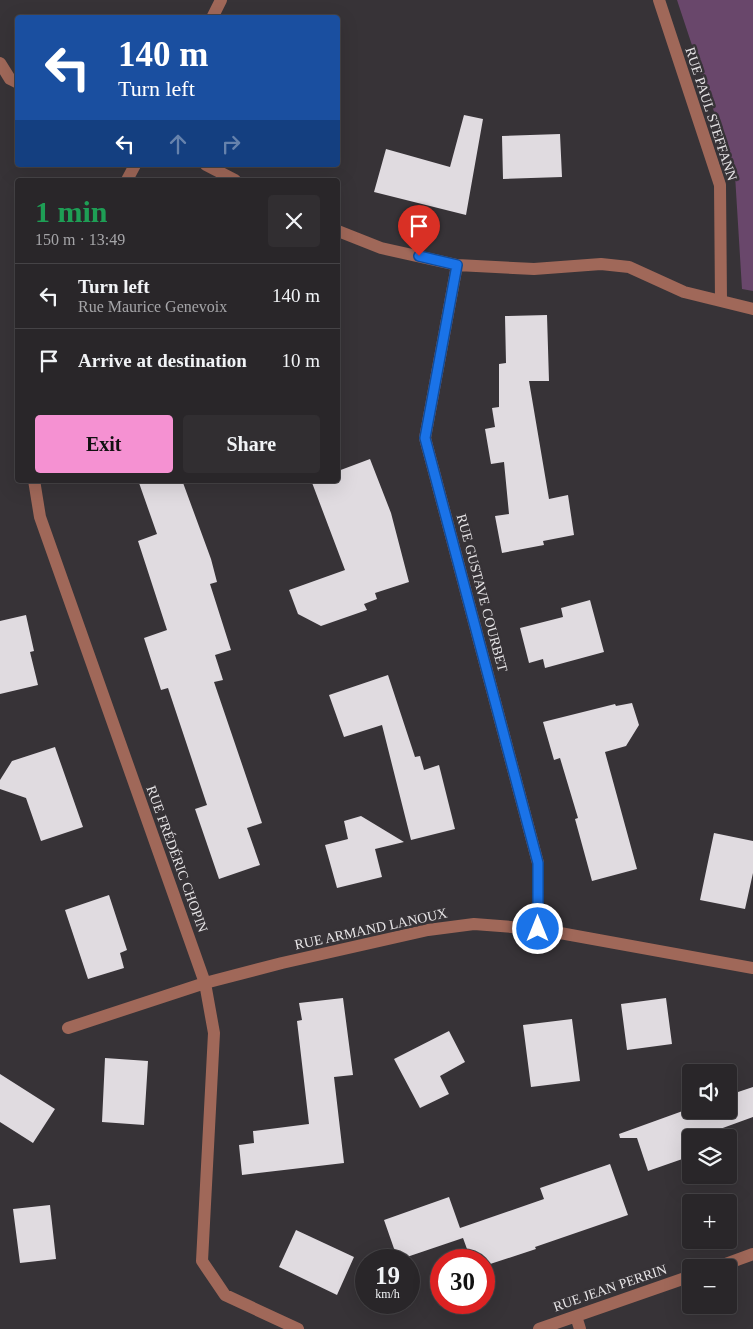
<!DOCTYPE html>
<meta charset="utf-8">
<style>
body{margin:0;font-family:Georgia,serif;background:#312e31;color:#f1f3f6;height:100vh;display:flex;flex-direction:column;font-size:19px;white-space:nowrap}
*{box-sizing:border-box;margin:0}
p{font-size:16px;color:#a5a5a8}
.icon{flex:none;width:28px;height:28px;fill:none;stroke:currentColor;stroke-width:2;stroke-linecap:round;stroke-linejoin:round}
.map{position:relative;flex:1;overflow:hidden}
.drawer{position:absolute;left:15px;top:178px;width:325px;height:305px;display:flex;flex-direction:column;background:#292629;border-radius:5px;box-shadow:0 5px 20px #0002,0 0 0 1px #454346}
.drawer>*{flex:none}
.banner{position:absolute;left:15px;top:15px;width:325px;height:152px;border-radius:5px;box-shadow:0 5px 20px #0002,0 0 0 1px #454346;background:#1a4fa0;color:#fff;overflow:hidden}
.controls{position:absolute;left:682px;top:1064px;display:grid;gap:10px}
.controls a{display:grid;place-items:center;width:55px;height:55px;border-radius:5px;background:#292629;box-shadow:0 5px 20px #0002,0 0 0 1px #454346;font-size:25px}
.speed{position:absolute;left:355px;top:1249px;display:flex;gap:10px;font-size:25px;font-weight:700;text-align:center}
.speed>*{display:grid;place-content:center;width:65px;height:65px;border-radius:50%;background:#292629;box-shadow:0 5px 20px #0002,0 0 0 1px #454346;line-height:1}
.speed small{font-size:12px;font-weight:400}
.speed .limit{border:8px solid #d22;background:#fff;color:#111}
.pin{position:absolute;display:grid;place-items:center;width:42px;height:42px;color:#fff;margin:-51px -21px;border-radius:50% 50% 50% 0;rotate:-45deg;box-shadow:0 0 5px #0007}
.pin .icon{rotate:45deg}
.me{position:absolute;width:55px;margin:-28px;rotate:0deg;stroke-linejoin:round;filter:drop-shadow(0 0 4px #0008)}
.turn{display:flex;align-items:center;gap:18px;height:105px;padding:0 20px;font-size:22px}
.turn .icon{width:65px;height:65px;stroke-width:2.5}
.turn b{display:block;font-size:35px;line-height:42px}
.lanes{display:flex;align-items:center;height:48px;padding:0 20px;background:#0003;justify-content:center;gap:25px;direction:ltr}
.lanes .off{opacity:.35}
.round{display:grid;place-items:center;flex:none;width:52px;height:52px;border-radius:5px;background:#312e31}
.overview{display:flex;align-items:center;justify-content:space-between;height:85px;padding:0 20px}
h1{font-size:30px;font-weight:700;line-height:38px;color:#1e9e55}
.button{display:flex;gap:10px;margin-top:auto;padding:10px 20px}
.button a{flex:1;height:58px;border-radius:5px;background:#f591d2;color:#111;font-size:20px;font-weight:700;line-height:58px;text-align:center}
.button a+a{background:#312e31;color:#f1f3f6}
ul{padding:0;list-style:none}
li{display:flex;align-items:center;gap:15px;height:65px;padding:0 20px;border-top:1px solid #454346}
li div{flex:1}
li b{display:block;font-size:19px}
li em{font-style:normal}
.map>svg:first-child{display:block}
.green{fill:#69476b}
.building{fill:#e0dbe0}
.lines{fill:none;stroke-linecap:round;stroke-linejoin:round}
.minor{stroke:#a06859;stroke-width:12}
.route-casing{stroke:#114b97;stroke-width:12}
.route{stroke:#1a73e8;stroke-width:9}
.labels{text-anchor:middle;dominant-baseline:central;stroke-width:5;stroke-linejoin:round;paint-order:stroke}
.street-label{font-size:14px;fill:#e6e4e6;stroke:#373337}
</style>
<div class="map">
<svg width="753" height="1329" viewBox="0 0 753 1329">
<rect width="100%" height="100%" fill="#373337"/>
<path class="green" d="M677,0H753V291L742,289L735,175Z"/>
<path class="building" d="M464,115L483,119L466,215L374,192L386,149L450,167Z
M560,134L562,177L503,179L502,136Z
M547,315L549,381H529L549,499L568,495L574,535L543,541L544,545L502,553L495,516L509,514L504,462L491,464L485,429L495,427L492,408L499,407V364L506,363L505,316Z
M370,459L391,513L409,582L375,593L377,599L364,604L367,610L321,626L298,614L289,590L345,570L311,480H338V471Z
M138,480H182L211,559L217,582L210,584L231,650L215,655L223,680L214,682L262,823L247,828L260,865L219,879L195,809L207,805L168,688L161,690L144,638L167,630L138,541L157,534Z
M590,600L604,652L545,668L543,659L529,663L520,628L563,617L561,608Z
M26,615L34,651L30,652L38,685L0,694V621Z
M388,675L415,757L420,756L424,770L439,765L455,829L411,840L382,725L344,737L329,695Z
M632,703L639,725L626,746L605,752L637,869L592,881L575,819L578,818L560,758L554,760L543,722L615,704L616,706Z
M55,747L83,827L41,841L26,798L0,789V780L12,761Z
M361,816L404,842L375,849L382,877L337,888L325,845L348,839L344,821Z
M714,833L753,841V873L745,909L700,900Z
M109,895L127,950L120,953L124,968L88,979L65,910Z
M343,998L353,1075L334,1077L344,1163L242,1175L239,1145L254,1143L253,1131L309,1124L297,1021L302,1020L299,1003Z
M666,998L672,1044L627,1050L621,1004Z
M572,1019L580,1081L531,1087L523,1025Z
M449,1031L465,1062L440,1076L449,1094L420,1108L394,1059Z
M105,1058L148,1061L144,1125L102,1122Z
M0,1074L55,1109L33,1143L0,1122Z
M753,1087V1117L709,1133L711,1138H691V1156L648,1171L637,1138H620L619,1134L691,1108V1110H729V1095Z
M610,1164L628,1215L535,1247L536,1249L484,1266V1260H471L463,1238L398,1260L384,1220L449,1197L460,1228L544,1199L540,1188Z
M50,1205L56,1259L20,1263L13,1209Z
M296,1230L354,1257L337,1295L279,1267Z"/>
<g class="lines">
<path class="minor" d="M659,0L720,185L721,300
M212,18L221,0
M0,63L10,79L18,83
M206,165L235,180
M127,180L135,165
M338,231L381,248L457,265L534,269L601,264L629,267L684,292L753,309
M457,265L425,438L538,863V929
M34,480L40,517L205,983L214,1033L202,1261L225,1295L298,1329
M68,1028L205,983L282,963L428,930L474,924L538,929L753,968
M715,1268L753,1254
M576,1316L580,1329
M539,1329L691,1276"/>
</g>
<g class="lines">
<defs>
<path id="route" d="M419,256L457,265L425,438L538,863V929"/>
</defs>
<use href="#route" class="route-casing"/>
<use href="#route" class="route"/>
</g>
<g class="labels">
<g class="street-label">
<text transform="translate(711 114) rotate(72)">RUE PAUL STEFFANN</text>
<text transform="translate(482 593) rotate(75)">RUE GUSTAVE COURBET</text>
<text transform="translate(177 859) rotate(70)">RUE FRÉDÉRIC CHOPIN</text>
<text transform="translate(371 929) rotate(-12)">RUE ARMAND LANOUX</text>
<text transform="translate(610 1288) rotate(-19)">RUE JEAN PERRIN</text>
</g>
</g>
</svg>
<div class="controls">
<a><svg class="icon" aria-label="sound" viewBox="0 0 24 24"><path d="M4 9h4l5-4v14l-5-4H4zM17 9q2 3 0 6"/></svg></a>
<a><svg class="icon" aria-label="layers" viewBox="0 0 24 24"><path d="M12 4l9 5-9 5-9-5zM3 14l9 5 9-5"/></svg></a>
<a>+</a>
<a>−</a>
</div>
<div class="speed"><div>19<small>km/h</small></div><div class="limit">30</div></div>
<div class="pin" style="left:419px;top:256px;background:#d93025"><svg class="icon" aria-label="arrive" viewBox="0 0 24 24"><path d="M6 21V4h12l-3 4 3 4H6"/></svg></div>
<svg class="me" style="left:538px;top:929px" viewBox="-20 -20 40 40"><circle r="17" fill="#1a73e8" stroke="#fff" stroke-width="3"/><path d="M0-11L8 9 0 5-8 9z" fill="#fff"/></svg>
<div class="banner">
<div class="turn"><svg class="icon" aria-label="left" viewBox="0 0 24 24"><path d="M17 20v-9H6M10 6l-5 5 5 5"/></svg><div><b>140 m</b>Turn left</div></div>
<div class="lanes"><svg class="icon" aria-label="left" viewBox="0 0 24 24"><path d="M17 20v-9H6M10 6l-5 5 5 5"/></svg><svg class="icon off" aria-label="ahead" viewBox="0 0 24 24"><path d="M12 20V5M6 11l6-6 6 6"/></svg><svg class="icon off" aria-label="right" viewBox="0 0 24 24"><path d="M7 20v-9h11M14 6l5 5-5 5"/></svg></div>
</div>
<section class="drawer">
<div class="overview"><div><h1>1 min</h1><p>150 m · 13:49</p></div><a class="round"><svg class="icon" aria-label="close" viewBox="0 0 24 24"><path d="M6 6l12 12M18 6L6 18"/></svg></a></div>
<ul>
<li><svg class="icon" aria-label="left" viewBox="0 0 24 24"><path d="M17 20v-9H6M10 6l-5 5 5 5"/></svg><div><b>Turn left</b><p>Rue Maurice Genevoix</p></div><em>140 m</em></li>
<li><svg class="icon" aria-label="arrive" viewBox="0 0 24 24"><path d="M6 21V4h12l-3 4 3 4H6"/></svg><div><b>Arrive at destination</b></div><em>10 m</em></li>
</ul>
<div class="button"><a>Exit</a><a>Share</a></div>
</section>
</div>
